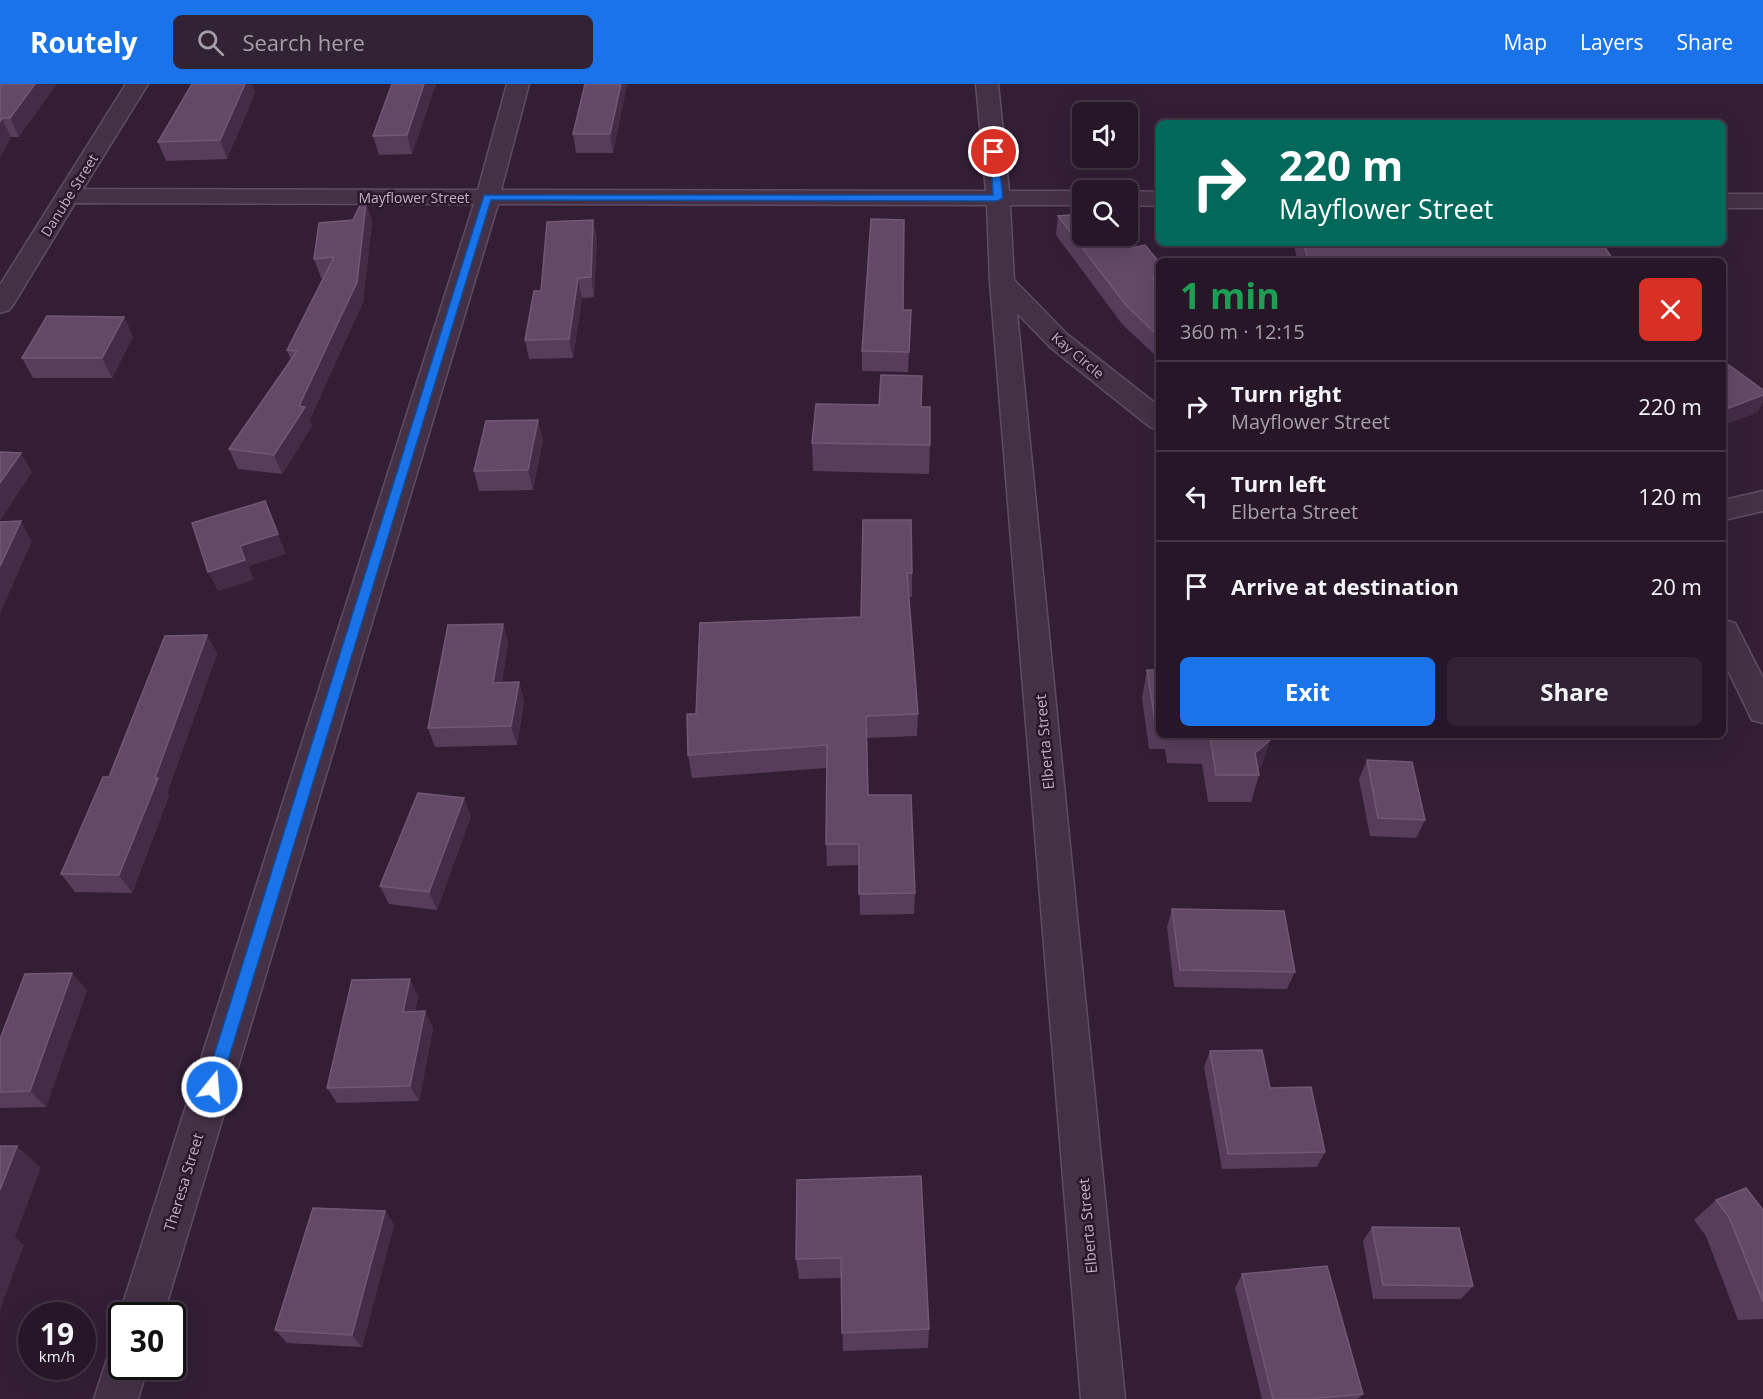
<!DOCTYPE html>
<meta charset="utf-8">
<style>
body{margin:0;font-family:"Open Sans",sans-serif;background:#322334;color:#f1f3f6;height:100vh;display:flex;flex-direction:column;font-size:22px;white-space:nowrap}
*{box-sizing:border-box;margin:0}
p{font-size:20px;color:#a49fa8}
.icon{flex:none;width:33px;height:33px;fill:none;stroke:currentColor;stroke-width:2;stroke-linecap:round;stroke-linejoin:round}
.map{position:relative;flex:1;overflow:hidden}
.panel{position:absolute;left:1156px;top:174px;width:570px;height:480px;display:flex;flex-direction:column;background:#261628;border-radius:9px;box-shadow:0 6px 24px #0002,0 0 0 2px #423545}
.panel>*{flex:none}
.hud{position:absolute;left:1156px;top:36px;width:570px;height:126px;border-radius:9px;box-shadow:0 6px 24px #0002,0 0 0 2px #423545;background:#00695c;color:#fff;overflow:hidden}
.tools{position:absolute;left:1072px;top:18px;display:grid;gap:12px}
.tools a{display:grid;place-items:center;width:66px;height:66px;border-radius:9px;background:#261628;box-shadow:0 6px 24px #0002,0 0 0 2px #423545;font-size:30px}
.speed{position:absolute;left:18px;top:1218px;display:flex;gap:12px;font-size:30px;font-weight:700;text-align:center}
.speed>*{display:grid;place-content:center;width:78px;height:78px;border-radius:50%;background:#261628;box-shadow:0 6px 24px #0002,0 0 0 2px #423545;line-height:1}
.speed small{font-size:15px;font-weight:400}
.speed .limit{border:3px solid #111;border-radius:9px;background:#fff;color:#111}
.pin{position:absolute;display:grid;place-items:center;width:51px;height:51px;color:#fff;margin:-26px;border:3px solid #fff;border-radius:50%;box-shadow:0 2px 6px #0007}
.me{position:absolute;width:66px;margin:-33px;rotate:17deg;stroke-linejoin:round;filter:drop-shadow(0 0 4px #0008)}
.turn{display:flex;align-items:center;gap:21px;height:126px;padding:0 24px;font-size:27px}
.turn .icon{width:78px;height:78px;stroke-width:2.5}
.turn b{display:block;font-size:42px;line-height:51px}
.round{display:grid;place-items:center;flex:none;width:63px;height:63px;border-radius:9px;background:#322334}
.overview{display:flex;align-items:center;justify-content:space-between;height:102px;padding:0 24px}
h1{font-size:36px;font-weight:700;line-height:45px;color:#1e9e55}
.primary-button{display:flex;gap:12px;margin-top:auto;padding:12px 24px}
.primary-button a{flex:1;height:69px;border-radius:9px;background:#1a73e8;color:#fff;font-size:24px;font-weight:700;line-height:69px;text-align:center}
.primary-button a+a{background:#322334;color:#f1f3f6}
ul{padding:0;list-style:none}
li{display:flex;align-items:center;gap:18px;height:90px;padding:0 24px;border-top:2px solid #423545}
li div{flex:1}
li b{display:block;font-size:22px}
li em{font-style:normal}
header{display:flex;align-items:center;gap:36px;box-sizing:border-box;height:84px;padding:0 30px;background:#1a73e8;color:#fff}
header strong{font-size:28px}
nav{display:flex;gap:33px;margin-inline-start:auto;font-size:21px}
.search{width:420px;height:54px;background:#322334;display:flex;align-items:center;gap:15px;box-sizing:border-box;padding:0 21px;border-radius:9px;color:#a49fa8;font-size:22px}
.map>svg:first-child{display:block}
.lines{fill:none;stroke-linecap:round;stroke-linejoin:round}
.minor-casing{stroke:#604c62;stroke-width:3}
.minor{fill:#453146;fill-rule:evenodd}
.wall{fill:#573d5a}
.shaded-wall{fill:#442c47}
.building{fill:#634965;stroke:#725874;stroke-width:1.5}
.route{fill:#1a73e8;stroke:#114b97;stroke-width:1.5}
.labels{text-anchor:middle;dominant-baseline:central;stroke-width:5;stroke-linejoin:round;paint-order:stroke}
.far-street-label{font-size:14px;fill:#c3abc4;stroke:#29172a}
.street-label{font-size:15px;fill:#c3abc4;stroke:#29172a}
</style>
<header>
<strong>Routely</strong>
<div class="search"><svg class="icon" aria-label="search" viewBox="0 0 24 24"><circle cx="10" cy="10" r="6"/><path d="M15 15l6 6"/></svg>Search here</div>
<nav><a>Map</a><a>Layers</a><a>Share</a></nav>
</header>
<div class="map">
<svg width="1763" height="1315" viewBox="0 0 1763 1315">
<rect width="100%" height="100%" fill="#331e36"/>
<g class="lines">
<defs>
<path id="minor" d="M126,0H148L83,105L478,106L507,0H529L501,106L986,107L976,0H998L1009,107H1083V121H1010L1014,196L1068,251L1160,323V346L1150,343L1050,263L1017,229L1125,1315H1081L990,198L987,121L498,120L163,1232H122V1237L119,1232L474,120L75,119L13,221L9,226L0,229V201Z
M1128,107L1160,108V122L1128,121Z
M1724,110H1763V124H1724Z
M1763,407V427L1724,436V416Z
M1724,536L1735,539L1763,594V639L1752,636L1724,578Z
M122,1262V1282H148L138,1315H94L110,1266Z"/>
</defs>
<use href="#minor" class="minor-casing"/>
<use href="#minor" class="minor"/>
</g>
<path class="wall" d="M0,0L19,53H11L0,73Z
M192,0H252L255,9L227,75L166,77L158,58Z
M627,0L613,69H576L573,50Z
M432,11L412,70L379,71L373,52Z
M366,119L372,138L363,218L310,335L312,342L282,390L238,385L229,365L291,276L287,266L324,194H321L314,175L353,136Z
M1058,132L1132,164L1160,179V268L1154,270L1122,240L1056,151Z
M593,136L597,155L594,213L582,214L573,274L529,275L525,256L541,207Z
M1293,159H1602L1614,177H1298Z
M903,226H911L908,288L862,287V267Z
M124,233L133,253L112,294H33L22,274Z
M921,323L930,361L929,390L813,387L812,359Z
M543,355L533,406L479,407L474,387Z
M863,436L912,489V513L908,512L918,630L917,652L867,654L868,711L915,809L914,830L860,831L859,781L827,782L826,760L827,684L692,694L688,671L696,630L861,533Z
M503,540L508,559L502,598H519L524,617L517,661L435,663L428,644Z
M207,551L217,570L167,709L169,712L132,809L75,808L61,790L109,693Z
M1147,586H1160V651H1268L1270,656L1261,683L1258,685L1259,691L1251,718H1208L1202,680L1167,679L1165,665H1149L1142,614Z
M1367,676L1425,736L1416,754L1370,752L1359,695Z
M471,732L437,826L389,820L380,802Z
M1172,825L1295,888L1287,905L1174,903L1167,843Z
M87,906L46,1023L0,1024V955Z
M418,912L415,928L433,944L419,1017L337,1019L327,1004Z
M1210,967L1270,1004L1325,1068L1317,1083L1222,1085L1204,983Z
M797,1096L929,1245L928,1264L843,1267L841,1194L799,1195L796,1175Z
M1716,1116L1763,1126V1235L1738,1236L1706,1152L1694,1136Z
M385,1127L394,1141L362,1263L287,1259L275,1246Z
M1372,1143L1473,1202L1461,1215H1373L1363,1157Z
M1242,1190L1363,1310L1358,1315H1262L1235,1204Z"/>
<path class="shaded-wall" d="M35,0H57L19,53L10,34Z
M245,0H252L255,9L227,75L220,56Z
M424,0H437L432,11L412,70L407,51Z
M621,0H627L613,69L610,50Z
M2,34L11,53L0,73V38Z
M366,119L372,138L363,218L310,335L312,342L282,390L274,371L299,322Z
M593,136L597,155L594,213L591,193Z
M1160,193V212L1152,195Z
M578,194L582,214L573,274L569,255Z
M124,233L133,253L112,294L102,274Z
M1160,250V268L1154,270L1157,251Z
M1763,311V318L1757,329L1724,341V326Z
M538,336L543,355L533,406L528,386Z
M21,369L32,388L0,437V399Z
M265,417L286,470L249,482L254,496L218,507L208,488L240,462Z
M21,437L32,457L0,530V482Z
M503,540L508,559L499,618L493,599Z
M207,551L217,570L167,709L169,712L132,809L119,791Z
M519,598L524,617L517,661L511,642Z
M1270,656L1261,683L1251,691L1255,669Z
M464,714L471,732L437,826L429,808Z
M72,889L87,906L46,1023L30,1007Z
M410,895L418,912L411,945L403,928Z
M425,927L433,944L419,1017L410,1002Z
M17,1062L41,1084L15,1153L24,1161L0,1226V1106Z
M385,1127L394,1141L362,1263L352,1251Z"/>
<path class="building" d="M0,0H35L10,34H2L0,38Z
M192,0H245L220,56L158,58Z
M392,0H424L407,51L373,52Z
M585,0H621L610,50H573Z
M362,117L366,119L357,198L299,322L305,323L274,371L229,365L297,267L287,266L334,173L314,175L319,139L353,136Z
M1083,130V152H1127L1132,164L1145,161L1160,179V193L1152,195L1160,202V250L1157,251L1125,220L1058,132Z
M871,135L904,136L903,226H911L909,268L862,267Z
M593,136L591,193L578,194L569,255L525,256L534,207H541L547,138Z
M1303,159H1602L1614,177H1309Z
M47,232L124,233L102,274H22Z
M1729,281L1763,306V311L1724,326V283Z
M881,291L922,292L921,323H930V361L812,359L816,320L879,321Z
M538,336L528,386L474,387L486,337Z
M0,368L21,369L0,399Z
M265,417L278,450L240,462L245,476L208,488L192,439Z
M863,436H911L912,489H907L918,630L866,632L868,711H911L915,809L859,810V760H826L827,661L688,671L687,630H696L700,539L861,533Z
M21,437L0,482V438Z
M503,540L493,599L519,598L511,642L428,644L448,541Z
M207,551L155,694H158L119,791L61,790L103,693H109L165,552Z
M1147,586H1160V637H1155Z
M1174,651H1268L1270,656L1255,669L1259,691H1216L1210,652H1174Z
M1367,676L1412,678L1425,736L1378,734Z
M418,709L464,714L429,808L380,802Z
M1172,825L1284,827L1295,888L1180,886Z
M72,889L30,1007L0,1008V955L25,890Z
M410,895L403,928L425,927L410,1002L327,1004L352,896Z
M1262,966L1270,1004L1311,1003L1325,1068L1228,1070L1210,967Z
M0,1062H17L0,1106Z
M921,1092L929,1245L842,1249L841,1174L796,1175L797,1096Z
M1746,1104L1763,1126V1218L1729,1133L1716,1116Z
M313,1124L385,1127L352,1251L275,1246Z
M1372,1143L1459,1144L1473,1202L1383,1201Z
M1327,1182L1363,1310L1309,1315H1273L1242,1190Z"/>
<path class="route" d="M990,66L998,68L1003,114L998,117L491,116L220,1003L218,1008L212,1011L206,1008L204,1003L484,111H993Z"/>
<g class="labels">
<g class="far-street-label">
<text transform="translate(69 111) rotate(-58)">Danube Street</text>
<text x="414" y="113">Mayflower Street</text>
<text transform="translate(1078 271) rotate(40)">Kay Circle</text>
</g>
<g class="street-label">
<text transform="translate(1044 658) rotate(-95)">Elberta Street</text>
<text transform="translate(183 1098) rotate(-73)">Theresa Street</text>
<text transform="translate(1087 1142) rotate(-95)">Elberta Street</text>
</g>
</g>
</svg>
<div class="tools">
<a><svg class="icon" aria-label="sound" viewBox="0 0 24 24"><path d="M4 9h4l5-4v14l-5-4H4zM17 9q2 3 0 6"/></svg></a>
<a><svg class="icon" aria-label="search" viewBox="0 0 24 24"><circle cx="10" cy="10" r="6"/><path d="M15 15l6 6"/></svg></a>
</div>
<div class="speed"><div>19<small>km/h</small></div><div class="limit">30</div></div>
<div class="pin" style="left:994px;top:68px;background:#d93025"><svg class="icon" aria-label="arrive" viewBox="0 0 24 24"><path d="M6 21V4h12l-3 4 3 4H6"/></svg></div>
<svg class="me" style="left:212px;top:1003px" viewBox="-20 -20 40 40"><circle r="17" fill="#1a73e8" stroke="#fff" stroke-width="3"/><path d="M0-11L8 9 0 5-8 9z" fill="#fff"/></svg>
<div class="hud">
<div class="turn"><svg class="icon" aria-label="right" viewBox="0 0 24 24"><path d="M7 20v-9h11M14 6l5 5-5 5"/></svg><div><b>220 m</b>Mayflower Street</div></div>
</div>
<section class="panel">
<div class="overview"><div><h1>1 min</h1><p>360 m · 12:15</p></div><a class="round" style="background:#d93025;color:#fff"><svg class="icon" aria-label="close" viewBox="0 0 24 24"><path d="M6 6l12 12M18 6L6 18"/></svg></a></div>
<ul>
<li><svg class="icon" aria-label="right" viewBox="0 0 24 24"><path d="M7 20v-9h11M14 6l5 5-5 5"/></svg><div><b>Turn right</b><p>Mayflower Street</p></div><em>220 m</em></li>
<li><svg class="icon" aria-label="left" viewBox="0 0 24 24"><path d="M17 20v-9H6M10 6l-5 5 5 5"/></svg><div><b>Turn left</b><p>Elberta Street</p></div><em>120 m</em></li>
<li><svg class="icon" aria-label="arrive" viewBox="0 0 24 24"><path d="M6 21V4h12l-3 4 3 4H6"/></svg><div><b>Arrive at destination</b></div><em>20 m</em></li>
</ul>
<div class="primary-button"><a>Exit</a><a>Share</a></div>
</section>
</div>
